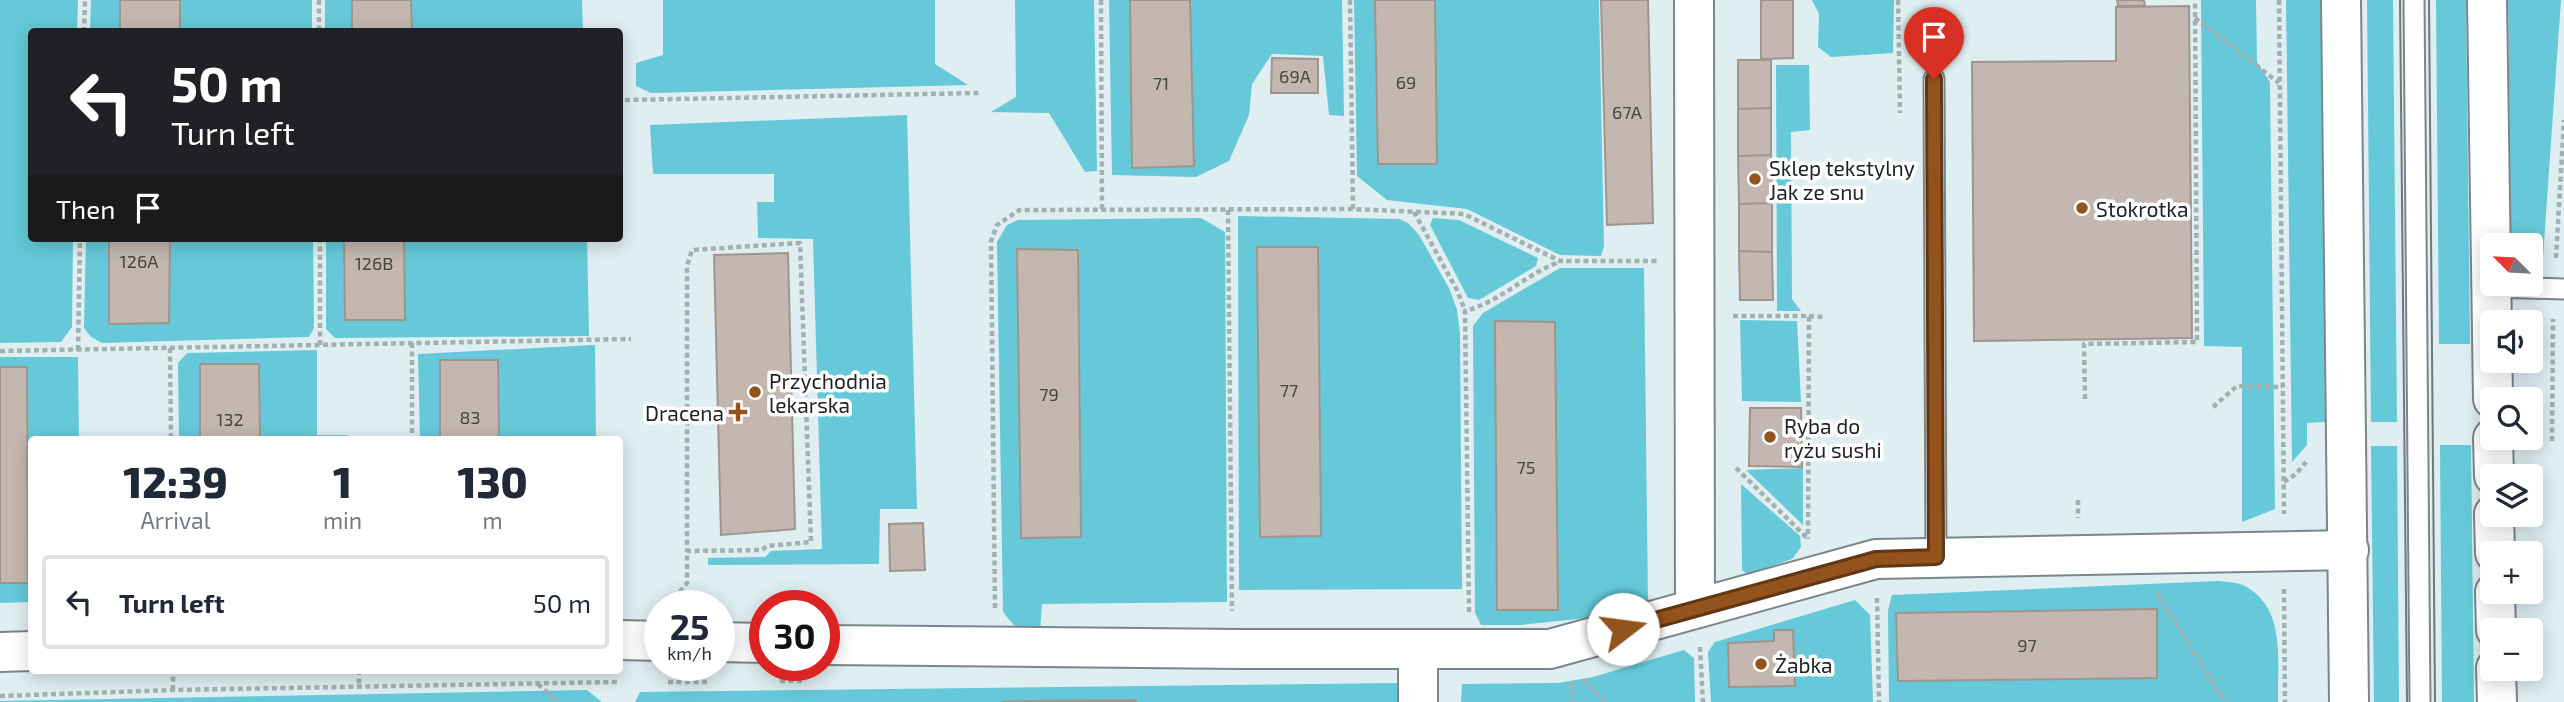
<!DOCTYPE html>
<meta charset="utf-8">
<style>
body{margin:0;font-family:"Exo 2",sans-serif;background:#f6f6f7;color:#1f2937;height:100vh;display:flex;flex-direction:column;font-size:26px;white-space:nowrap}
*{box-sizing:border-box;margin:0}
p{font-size:23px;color:#747a83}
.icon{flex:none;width:38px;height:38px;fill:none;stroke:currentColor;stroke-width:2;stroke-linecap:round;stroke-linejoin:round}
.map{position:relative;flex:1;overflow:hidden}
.details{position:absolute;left:28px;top:436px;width:595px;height:238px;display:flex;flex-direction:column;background:#fff;border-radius:7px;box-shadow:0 4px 18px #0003}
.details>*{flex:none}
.banner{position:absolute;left:28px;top:28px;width:595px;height:214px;border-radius:7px;box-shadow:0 4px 18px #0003;background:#202124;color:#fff;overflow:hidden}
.needle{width:46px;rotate:294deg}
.tools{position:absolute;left:2480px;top:233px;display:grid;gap:14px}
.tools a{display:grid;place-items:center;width:63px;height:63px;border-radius:7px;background:#fff;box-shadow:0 4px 18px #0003;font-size:35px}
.speed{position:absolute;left:644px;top:590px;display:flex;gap:14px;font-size:35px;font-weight:700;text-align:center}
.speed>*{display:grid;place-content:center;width:91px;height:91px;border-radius:50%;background:#fff;box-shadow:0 4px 18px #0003;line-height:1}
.speed small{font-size:18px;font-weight:400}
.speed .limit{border:10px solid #d22;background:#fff;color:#111}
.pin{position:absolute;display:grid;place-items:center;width:60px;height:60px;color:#fff;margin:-72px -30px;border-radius:50% 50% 50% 0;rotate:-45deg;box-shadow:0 0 7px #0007}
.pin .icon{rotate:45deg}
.me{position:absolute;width:77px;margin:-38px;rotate:75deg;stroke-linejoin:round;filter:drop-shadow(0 0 5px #0008)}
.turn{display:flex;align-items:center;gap:24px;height:147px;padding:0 28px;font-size:32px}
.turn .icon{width:91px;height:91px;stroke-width:2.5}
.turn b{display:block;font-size:49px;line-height:60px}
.then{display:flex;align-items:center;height:66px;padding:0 28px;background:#0003;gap:14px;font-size:26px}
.eta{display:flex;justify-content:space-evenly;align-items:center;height:119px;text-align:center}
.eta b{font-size:42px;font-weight:800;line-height:49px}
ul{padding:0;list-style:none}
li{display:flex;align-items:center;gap:21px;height:94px;margin:0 14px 10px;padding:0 14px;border:4px solid #e0e1e3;border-radius:7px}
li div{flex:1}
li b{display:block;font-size:26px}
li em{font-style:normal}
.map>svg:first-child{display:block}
.green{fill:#65c9d9}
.building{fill:#c3b7af;stroke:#a0958d;stroke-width:2}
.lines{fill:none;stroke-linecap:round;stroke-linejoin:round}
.service-casing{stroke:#79878a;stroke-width:23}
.minor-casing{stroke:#79878a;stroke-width:42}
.tertiary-casing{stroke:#79878a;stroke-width:42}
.path{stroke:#a3b0b2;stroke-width:4.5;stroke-dasharray:5 3.5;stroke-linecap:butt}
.service{stroke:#fff;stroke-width:19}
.minor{stroke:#fff;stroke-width:38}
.tertiary{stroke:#fff;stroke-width:38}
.tram{stroke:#6f797a;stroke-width:2}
.route-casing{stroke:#603613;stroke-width:18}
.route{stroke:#93531d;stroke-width:12}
.poi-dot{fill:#93531d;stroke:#fff;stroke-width:2.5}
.labels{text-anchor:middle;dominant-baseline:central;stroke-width:7;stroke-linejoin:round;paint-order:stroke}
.number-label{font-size:18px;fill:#464745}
.poi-label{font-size:21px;fill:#1c2222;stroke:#fff;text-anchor:start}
</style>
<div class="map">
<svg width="2564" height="702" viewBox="0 0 2564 702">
<rect width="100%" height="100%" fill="#deeef1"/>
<path class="green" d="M0,0H78L77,31L32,32V238H73L72,327L61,342L0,343Z
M91,0H312V31L90,32Z
M325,0H582L583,31H325Z
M663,0H935V64L968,85L651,93L636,86V63L663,55Z
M1015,0H1094L1097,171L1085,172L1049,113L991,112L1016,97Z
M1109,0H1342L1344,116L1329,115L1323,56L1272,54L1252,84L1249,115L1229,161L1196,177L1112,175Z
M1354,0H1599L1604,246L1601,256L1560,255L1467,209L1387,200L1357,176Z
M1812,0H1894L1893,53L1831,57L1818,47L1819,14Z
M2201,0H2256L2257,62L2270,82L2275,509L2242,522V347L2204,346Z
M2286,0H2321L2325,422L2307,423V445L2292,462Z
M2367,0H2393L2397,422H2371Z
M2436,0H2466L2470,344H2439Z
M2508,0H2561L2542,271L2531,265L2530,245H2514L2511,232Z
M1776,65H1809L1810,130L1791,132L1792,299L1801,311H1777Z
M907,115L917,509H880L879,564L708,565V558L765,557L771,551L822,549L813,239L758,238L757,202H774V174H653L650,125Z
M1238,216L1399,219L1408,223L1419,235L1450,290L1457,310L1460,333L1462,589L1239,590Z
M1201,218L1225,232L1227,602L1042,604L1040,633C1022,634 1011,625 1003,611L997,242L1007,225L1018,220Z
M1433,218L1459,220L1538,258L1536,266L1479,300L1468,298L1430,225Z
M86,238H313L314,328L309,337L102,343L91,337L84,328Z
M326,238H587L589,336L335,338L326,329Z
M1560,268H1644L1648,602L1607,616L1520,625H1481L1475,613L1473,326L1483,313Z
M1740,320L1797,321L1801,402L1742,401Z
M595,345L596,439H420L418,354Z
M317,350V435H345L362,439H179L178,363L187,353Z
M0,357H78L79,439H32L31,602L0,603Z
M2440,445H2471L2474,702H2442Z
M2371,446H2397L2399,702H2374Z
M1803,468V525L1746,470Z
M1741,484L1800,536L1801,547L1792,559L1748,575L1742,570Z
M2218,581C2226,582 2238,582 2245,586C2287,609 2277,662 2278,702H1889L1888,610L1892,595Z
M1855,600L1870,615L1873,702H1711L1708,652L1715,642Z
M1684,650L1694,658L1695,702H1461L1462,684L1558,683L1593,677Z
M1399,683L1406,702H635L640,692Z
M587,690L602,702H0V701Z"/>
<path class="building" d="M120,0H180V32H120Z
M352,0H411L412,32H352Z
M1130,0H1190L1194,166L1132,168Z
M1375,0H1435L1437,164H1378Z
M1601,0H1648L1653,223L1607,225Z
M1761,0H1793V58L1761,59Z
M2117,0H2144L2145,6H2118Z
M2189,6L2192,338L1974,341L1972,62L2116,61V7Z
M1272,58L1318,59V93H1271Z
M1738,60H1771V108L1738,109Z
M1771,108V155L1738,156V109Z
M1771,155L1772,203L1739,204L1738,156Z
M1772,203V252L1739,251V204Z
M109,238H170L169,323L109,324Z
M344,238H404L405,320H345Z
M1257,247H1318L1321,536L1260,537Z
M1017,249L1078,250L1081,537L1021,538Z
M1739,251L1772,252L1773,300H1740Z
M788,253L795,529L721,535L714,255Z
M1495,321L1555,322L1558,610H1497Z
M440,360H498L499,439H440Z
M200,364H259L260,439H200Z
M0,367H27L28,583H0Z
M1750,408H1801L1802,467L1749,466Z
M923,523L925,570L890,571L889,524Z
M2157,609V678L1898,681L1896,613Z
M1774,630H1793L1795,686L1729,687L1728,643L1774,641Z
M1136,700V702H1001L1028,701Z"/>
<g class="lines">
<defs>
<path id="service" d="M2414,0L2420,702
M1934,79L1936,557
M2491,287L2564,289"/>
<path id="minor" d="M1694,0L1695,609
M620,640L660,641
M719,642L765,643
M824,645L1241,649H1550L1876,559L2349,550
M0,652L32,651
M1418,702V650"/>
<path id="tertiary" d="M2341,0L2349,702
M2487,0L2493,399
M2493,438L2494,476
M2494,514L2495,553
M2495,592L2496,630
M2496,668L2497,702"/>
</defs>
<use href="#service" class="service-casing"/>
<use href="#minor" class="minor-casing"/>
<use href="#tertiary" class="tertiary-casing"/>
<path class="path" d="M319,0V32
M1101,0L1102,210
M1350,0L1353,209L1464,214L1560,261H1657
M1898,0L1900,113
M2279,0L2284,514
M2195,18L2279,83
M84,32L85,0
M625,100L979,93
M1228,210L1232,611
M1414,212L1457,290L1465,311
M320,238V345
M2556,258L2564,120
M1733,316H1809L1808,539
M1809,316L1823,317
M412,343V439
M170,348L171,439
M78,350L80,238
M0,351L631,339
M2085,399L2084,344L2197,342L2195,0
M2213,407L2237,386L2282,387
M2552,441L2553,319
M1736,468L1807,538
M2284,482L2296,474L2306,462
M2078,500V518
M2284,589L2285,702
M2157,593L2225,702
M1877,598L1879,702
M669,605L687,583V551L762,550L767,546L811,542L800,243L692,250L687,266V551
M995,608L991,241L997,225L1019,210L1353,209
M1469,612L1465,311C1500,302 1526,274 1559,262
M1700,647L1703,702
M359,670V686
M1583,680L1606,702
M780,681H806
M668,682H708
M1572,682V702
M538,684L558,702
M173,690V670
M0,696L173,690L617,682"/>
<use href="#service" class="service"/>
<use href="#minor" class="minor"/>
<use href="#tertiary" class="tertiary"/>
<path class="tram" d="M2400,0L2407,702
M2429,0L2435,702"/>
</g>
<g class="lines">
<defs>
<path id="route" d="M1623,629L1876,559L1936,557L1934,79"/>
</defs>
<use href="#route" class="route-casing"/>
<use href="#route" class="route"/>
</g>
<g class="poi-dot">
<circle cx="1755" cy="179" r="7"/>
<circle cx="2082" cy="208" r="7"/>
<circle cx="755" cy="392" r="7"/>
<path d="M734.5 401.5h7v7h7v7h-7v7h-7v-7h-7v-7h7z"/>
<circle cx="1770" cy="437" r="7"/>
<circle cx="1761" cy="664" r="7"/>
</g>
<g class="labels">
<g class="number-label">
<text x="1295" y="76">69A</text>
<text x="1406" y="82">69</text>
<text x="1161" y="83">71</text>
<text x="1627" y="112">67A</text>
<text x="139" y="261">126A</text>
<text x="374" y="263">126B</text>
<text x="1289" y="390">77</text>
<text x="1049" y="394">79</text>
<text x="470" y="417">83</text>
<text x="230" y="419">132</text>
<text x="1526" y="467">75</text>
<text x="2027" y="645">97</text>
</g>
<g class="poi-label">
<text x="1769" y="167">Sklep tekstylny<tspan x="1769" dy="24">Jak ze snu</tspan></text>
<text x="2096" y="208">Stokrotka</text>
<text x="769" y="380">Przychodnia<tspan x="769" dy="24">lekarska</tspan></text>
<text x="724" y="412" text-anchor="end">Dracena</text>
<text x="1784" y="425">Ryba do<tspan x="1784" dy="24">ryżu sushi</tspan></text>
<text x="1775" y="664">Żabka</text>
</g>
</g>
</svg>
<div class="tools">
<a><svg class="needle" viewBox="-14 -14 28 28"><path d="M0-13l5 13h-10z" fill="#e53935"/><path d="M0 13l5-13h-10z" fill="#747a83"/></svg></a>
<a><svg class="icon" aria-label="sound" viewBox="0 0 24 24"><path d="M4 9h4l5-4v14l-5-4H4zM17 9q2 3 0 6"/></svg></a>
<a><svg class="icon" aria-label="search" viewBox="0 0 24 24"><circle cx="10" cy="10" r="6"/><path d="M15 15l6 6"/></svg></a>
<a><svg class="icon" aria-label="layers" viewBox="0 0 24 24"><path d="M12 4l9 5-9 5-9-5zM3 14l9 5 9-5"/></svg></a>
<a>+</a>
<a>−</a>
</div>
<div class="speed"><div>25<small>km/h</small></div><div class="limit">30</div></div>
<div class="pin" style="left:1934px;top:79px;background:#d93025"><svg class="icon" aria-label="arrive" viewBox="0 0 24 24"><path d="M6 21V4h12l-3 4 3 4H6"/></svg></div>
<svg class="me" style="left:1623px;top:629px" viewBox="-20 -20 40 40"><circle r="19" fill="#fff"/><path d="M0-13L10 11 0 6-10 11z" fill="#93531d"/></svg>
<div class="banner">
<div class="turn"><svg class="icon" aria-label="left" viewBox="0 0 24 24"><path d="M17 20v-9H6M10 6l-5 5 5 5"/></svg><div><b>50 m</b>Turn left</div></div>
<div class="then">Then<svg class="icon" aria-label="arrive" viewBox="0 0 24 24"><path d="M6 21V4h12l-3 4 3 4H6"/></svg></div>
</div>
<section class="details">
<div class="eta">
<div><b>12:39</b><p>Arrival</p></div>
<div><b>1</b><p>min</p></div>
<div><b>130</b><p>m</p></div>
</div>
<ul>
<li><svg class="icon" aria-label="left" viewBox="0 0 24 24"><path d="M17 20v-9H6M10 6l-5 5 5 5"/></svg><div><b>Turn left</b></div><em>50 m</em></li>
</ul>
</section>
</div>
